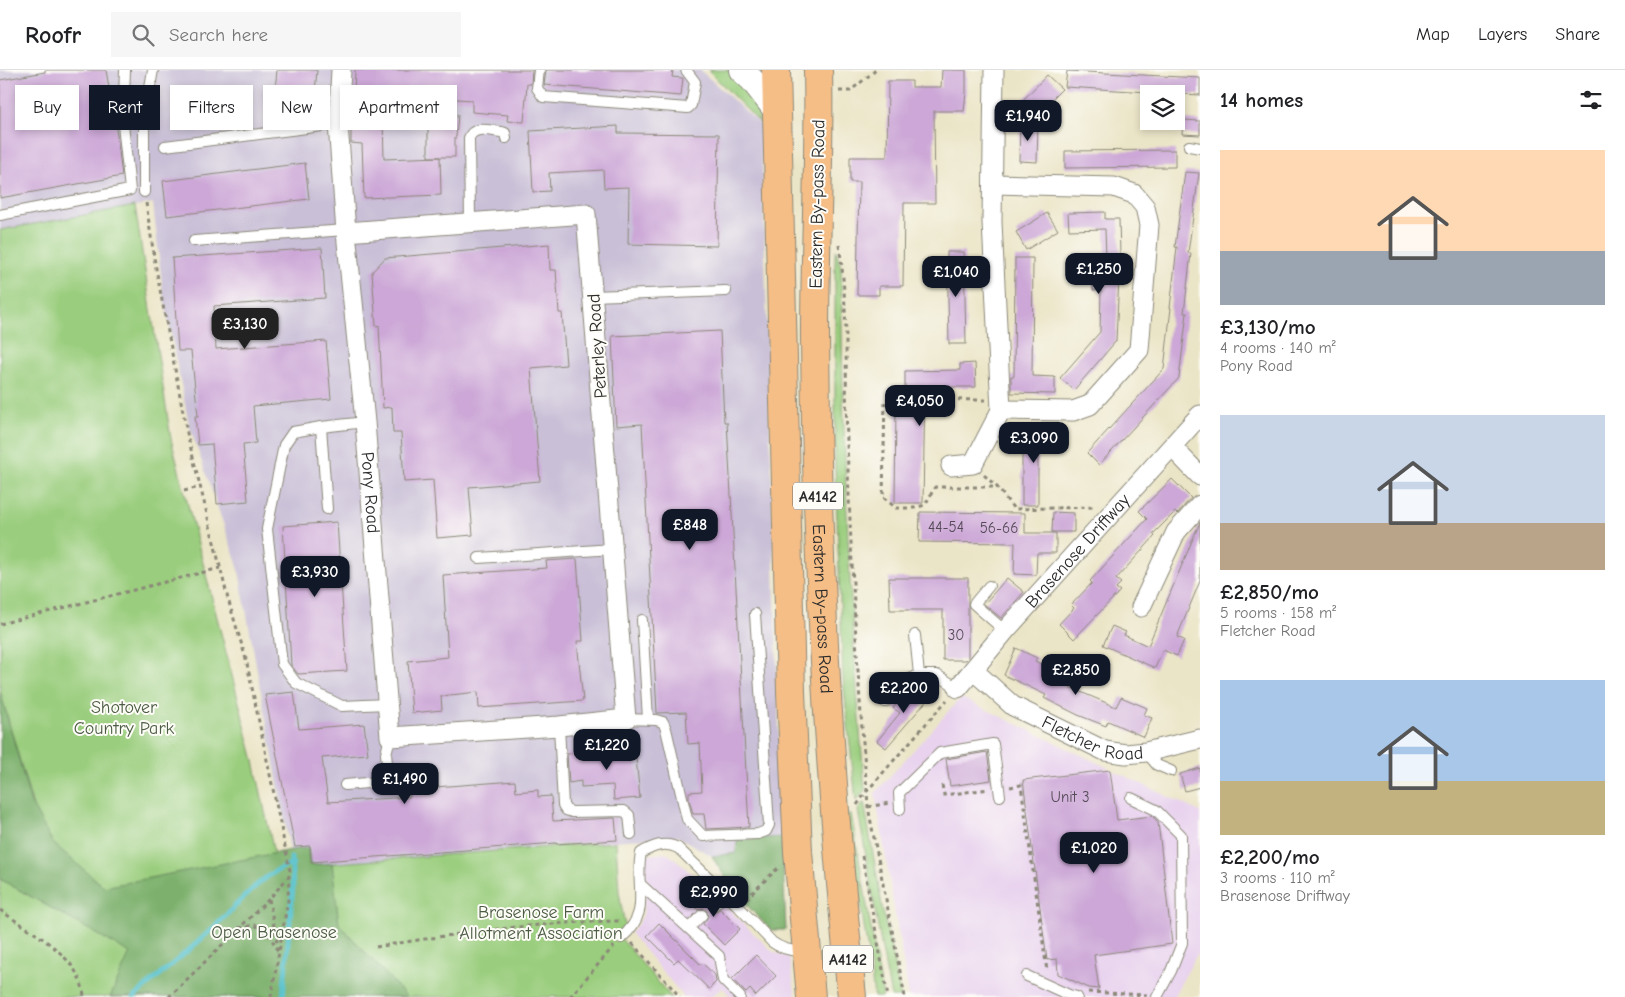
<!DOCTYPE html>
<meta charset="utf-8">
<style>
:root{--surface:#fff;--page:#f6f6f6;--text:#202124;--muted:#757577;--line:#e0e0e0;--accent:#111827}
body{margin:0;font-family:"Comic Neue",sans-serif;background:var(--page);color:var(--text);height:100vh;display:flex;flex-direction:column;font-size:19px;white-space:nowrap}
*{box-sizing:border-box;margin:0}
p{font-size:16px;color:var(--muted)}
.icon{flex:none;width:28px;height:28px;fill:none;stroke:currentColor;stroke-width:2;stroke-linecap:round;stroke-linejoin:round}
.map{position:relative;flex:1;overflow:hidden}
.panel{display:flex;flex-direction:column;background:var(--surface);width:425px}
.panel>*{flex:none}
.top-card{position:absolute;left:15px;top:15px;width:475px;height:45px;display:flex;gap:10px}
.buttons{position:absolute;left:1140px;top:15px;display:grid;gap:10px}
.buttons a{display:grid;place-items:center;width:45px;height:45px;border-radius:0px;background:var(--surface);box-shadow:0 2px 8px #0003;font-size:25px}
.price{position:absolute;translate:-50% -42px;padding:0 11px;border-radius:10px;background:var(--accent);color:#fff;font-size:16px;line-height:32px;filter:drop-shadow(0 1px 2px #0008)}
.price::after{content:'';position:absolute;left:50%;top:30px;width:15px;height:11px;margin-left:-8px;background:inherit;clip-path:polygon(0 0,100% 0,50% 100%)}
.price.current{background:#222;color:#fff}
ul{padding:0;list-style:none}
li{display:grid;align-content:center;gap:10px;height:265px;padding:0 20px}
li span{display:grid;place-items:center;height:155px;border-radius:0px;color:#555}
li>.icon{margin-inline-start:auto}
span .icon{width:90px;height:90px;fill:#fffc;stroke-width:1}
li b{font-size:21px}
h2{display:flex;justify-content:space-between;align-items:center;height:60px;padding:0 20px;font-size:21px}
.tag{padding:0 18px;border-radius:0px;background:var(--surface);box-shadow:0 2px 8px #0003;font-size:18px;line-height:45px}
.tag.current{background:var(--accent);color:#fff}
header{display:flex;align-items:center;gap:30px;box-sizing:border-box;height:70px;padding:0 25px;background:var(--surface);border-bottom:1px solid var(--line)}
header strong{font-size:24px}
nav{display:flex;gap:28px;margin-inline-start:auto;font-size:18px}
.search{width:350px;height:45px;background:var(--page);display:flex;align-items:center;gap:12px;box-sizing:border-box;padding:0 18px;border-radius:0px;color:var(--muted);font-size:19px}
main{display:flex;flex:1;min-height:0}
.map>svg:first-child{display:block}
.built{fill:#e8d2ee}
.industrial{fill:#c9bfd7}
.green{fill:#9acd7d;stroke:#627c54}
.forest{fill:#7bb06c;stroke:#536e4c}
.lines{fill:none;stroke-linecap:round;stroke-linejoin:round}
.stream{stroke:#51bfca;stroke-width:5}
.building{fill:#cca7d7}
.service-casing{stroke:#8b8879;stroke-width:12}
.minor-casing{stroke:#8b8879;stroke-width:21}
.tertiary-casing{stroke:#8b8879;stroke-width:26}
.trunk-casing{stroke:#8b8879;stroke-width:30}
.path{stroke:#8b8879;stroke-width:3;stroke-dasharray:4 4;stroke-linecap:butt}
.service{stroke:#fff;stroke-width:10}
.minor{stroke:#fff;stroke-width:19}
.tertiary{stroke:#fff;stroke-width:24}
.trunk{stroke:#f6be87;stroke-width:28}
.labels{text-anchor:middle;stroke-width:4;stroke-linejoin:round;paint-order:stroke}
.number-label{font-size:15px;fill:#534a56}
.shield{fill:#fdfcf7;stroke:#6a6a68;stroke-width:1}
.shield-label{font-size:16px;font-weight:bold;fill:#2b2b2b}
.street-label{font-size:18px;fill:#2b2b2b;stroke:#fdfcf7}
.park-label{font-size:18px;fill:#4c5c44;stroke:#fdfcf7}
</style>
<header>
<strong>Roofr</strong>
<div class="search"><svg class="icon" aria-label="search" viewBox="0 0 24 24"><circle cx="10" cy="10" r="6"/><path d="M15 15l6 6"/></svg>Search here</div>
<nav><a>Map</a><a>Layers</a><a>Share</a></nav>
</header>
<main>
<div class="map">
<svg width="1200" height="927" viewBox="0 0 1200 927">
<rect width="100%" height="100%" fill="#fdfcf7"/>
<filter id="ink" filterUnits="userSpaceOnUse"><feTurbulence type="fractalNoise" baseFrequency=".02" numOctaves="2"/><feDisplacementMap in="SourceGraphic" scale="10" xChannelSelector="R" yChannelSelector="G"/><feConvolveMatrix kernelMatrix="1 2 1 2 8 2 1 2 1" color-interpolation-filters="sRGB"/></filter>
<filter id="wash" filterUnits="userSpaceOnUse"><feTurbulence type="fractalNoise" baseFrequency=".0096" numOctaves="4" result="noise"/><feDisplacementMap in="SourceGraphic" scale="20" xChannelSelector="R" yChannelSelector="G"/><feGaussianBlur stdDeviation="1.12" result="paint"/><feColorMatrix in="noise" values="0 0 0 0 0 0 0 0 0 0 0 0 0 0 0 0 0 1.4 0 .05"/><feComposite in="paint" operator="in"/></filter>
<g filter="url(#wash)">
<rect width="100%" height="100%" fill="#ebe5c7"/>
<g class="built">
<path d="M962 628 1200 742V879L1173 927H909L875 723 955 634Z"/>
<path d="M666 783 678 791 772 881 789 888 796 927H731L723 918 710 927H684L630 863 639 853 643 845 647 811 644 796 648 785Z"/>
</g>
<path class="industrial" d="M0 0H700L761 55 782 767 737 770 736 783 712 786 677 766 309 795 308 778 290 780 238 496 189 355 163 223 153 133 0 160Z"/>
<g class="green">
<path d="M708 0H731C744 16 757 31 760 53Z"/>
<path d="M135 136 171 369 254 691 274 783 308 778 310 795 616 772 619 822 625 856 618 865 671 927H0V809L64 845 0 621V160Z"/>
<path d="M836 180 841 197C842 238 842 280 843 322 846 455 853 587 865 720L856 731 843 608 835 396V185Z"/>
<path d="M864 732 883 841 901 927H891L881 874 858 740Z"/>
<path d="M851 744 883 927H874L871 901 847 746Z"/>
</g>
<g class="forest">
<path d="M0 621 31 733 53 773 104 817 291 780 308 778 310 795 332 793 339 854 407 927H110L130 883 0 809Z"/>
<path d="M782 767 786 860H771C748 838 727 814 712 786L736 783 737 770Z"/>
</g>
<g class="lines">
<g class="stream">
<path d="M134 927C160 904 188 882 213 858 236 837 263 801 293 794"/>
<path d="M283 927 293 817 291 788"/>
</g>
</g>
<g id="blocks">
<g class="building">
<path d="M45 0H106L117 66 122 106 0 128V10L45 2Z"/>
<path d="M277 0H317L314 34 274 30Z"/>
<path d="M355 0H532L531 14H527L524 52 507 51 508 45 472 42V30L354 22Z"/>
<path d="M546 0H673L672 7 683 8 681 26 544 15Z"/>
<path d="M942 0H966V23L964 41H934L935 133H904L903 216H879V225H857L859 112H850V87H887L888 11H912V17H941Z"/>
<path d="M1067 1 1200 8V25L1065 17Z"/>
<path d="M1047 5 1062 19 1043 38 1042 50 1022 31Z"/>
<path d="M458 45 456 67H455V87H428V46Z"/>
<path d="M383 49 384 89 440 87 441 125 364 128 362 74 351 73V50Z"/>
<path d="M1183 50 1200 51V65L1182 64Z"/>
<path d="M1020 53 1038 54 1037 92 1019 91Z"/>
<path d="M618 56V63L719 64 717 176 628 174 629 117 604 118 603 100 549 103 550 121 533 122 530 61Z"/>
<path d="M1175 80V97L1065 98V81Z"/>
<path d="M305 93 309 129 167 146 163 111Z"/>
<path d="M1185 102 1199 103 1188 183H1191L1184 243H1187L1179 308 1099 395 1087 383 1164 299 1171 238H1170L1177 177H1175Z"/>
<path d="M1105 142V149H1119L1120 185 1116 271 1074 320 1060 308 1100 262 1101 220H1093V206H1104V188H1106L1105 159 1069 160 1068 143Z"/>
<path d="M1047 143 1058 160 1026 180 1016 162Z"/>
<path d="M549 174 550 200H556L559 243H562L566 295 531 298 540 411 469 417 473 465 437 468 433 410 404 412 401 363H393L392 337 383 338 379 255 376 256 372 202 385 188Z"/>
<path d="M322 178 325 228 214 236 216 279 326 271 331 329 253 336 256 373 243 374 248 431 217 434 212 374 198 375 195 346H198L191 281H178L172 188Z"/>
<path d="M947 182H964L966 274H949Z"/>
<path d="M1015 188H1033L1032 306 1055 307V324L1011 323V306H1014Z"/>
<path d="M720 261 724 352H727L749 757 706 759 704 744H693L689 729V722L702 721 700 673 688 674 686 642 657 643 642 354 616 356 612 266Z"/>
<path d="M975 293 976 317H925L923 433H895L896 335H905V301L960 300V294Z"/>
<path d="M1025 363 1059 364V378L1038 377V435H1022V379H1024Z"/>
<path d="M1172 409 1191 428 1177 444 1175 442 1153 464 1155 466 1116 509 1121 513 1116 518 1120 521 1074 569 1059 554 1074 538 1071 535 1092 513 1090 511 1147 449 1139 441Z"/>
<path d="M920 442 1025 443V463H1056V483H1037L1036 505 1014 504 1015 473 919 472Z"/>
<path d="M1053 442 1074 443V462H1052Z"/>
<path d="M337 452 347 601 298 604 291 595 283 456Z"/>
<path d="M1200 452V511L1177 567 1184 570 1177 586 1163 580 1155 598 1103 575 1112 556 1126 562 1124 565 1148 576Z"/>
<path d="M577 489 583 571H577L583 631 479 638 478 622 441 626 442 640 412 643 408 591 448 587 443 505 547 498 546 491Z"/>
<path d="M889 508H968V588L966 590H943V540H890Z"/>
<path d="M1007 508 1024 522 1001 548 984 534Z"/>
<path d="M1016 578 1037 588 1035 591 1052 599 1048 607 1076 620 1116 637 1121 627 1147 638 1144 645 1152 648 1144 667 1108 651 1106 656 1078 645 1044 628 1046 625 1004 605Z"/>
<path d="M915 614 930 627 886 678 877 671 900 643 893 638Z"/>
<path d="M294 622 299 659 364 654 368 684 322 688 328 732 410 727 409 719 515 711 516 722 538 720V727L551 726 553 751 615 748 617 770 556 774V773L311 792 310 776 295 777 265 625Z"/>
<path d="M635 678 640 728 614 730 613 715 581 717V711L569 713 567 684Z"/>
<path d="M987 682 991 710 950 716 946 689Z"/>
<path d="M1200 698V717L1185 721 1180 704Z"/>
<path d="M1110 700 1117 750 1152 746 1158 752 1172 874 1094 885 1099 919 1089 918 1058 904 1057 889 1047 890 1023 710Z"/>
<path d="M698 817 710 829 708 835 710 839 716 841 720 839 740 859 724 875 703 854 708 847 707 841 703 838 698 840 686 828Z"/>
<path d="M659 853 701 895 702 893 715 905 716 912 709 919 678 889 674 893 647 866Z"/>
<path d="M756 885 776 906 756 926 750 919 746 923 732 909Z"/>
</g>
</g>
</g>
<g filter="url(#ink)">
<use href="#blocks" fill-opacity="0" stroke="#8b8879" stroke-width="1"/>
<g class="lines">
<g class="service-casing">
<g id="service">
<path d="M539 0 537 18 543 27 688 38 691 35 695 12 686 0"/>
<path d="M165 76 338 54"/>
<path d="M1189 76 1200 78"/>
<path d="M144 122V51L153 0"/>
<path d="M0 145 130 120 123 54 125 0"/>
<path d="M470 152 469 68C474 55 490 61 502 62L505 63 506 68"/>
<path d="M194 171 346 160"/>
<path d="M593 226 726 221"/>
<path d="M365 352 321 357 293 362 284 375 267 459 282 594 296 613 342 636 387 634"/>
<path d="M321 357 327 439"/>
<path d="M479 488 613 479"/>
<path d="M989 516 974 534 1005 561"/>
<path d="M642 550 648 649"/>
<path d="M915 565 919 605H937L958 618"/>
<path d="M885 632 898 614 919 605"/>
<path d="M626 649 656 650 663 652 666 659 687 749 703 766 758 764 766 761 769 755 755 544"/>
<path d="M559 656 563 735 566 740 572 742 624 741 629 745 631 764"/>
<path d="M1146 682 1157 695 1171 701"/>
<path d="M345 715 389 711 386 684 390 667"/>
<path d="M1131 728 1156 740 1181 765 1182 873 1171 901 1157 927"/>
<path d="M900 739 899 723 940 683 993 674 1000 726"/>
<path d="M640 814 719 886 723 910 740 927"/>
<path d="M715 834 726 824"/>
<path d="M689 858 702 845"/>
<path d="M621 868C653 842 634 816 641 783 653 776 665 771 678 778L738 836 772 872C783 880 793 882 806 880"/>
<path d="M1027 906 1069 925 1077 927"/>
</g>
</g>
<g class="minor-casing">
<g id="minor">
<path id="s1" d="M341 0 338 54 346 162 365 352 390 667 559 656 626 649 586 144 346 162"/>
<path d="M993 114 1114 117 1134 124 1145 137 1149 155 1139 280 1090 335 1073 341 1001 340"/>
<path d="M1172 377 1200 406"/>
<path d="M951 396 973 394 1001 340 992 152 994 0"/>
<path d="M1141 537 1176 462 1200 435"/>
<path id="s2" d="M973 600 1013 636 1105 681 1126 684 1146 682 1200 669"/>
<path id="s3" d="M958 618 1005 561 1200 345"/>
</g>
</g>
<g class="tertiary-casing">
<path id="tertiary" d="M741 0 752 10 777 42"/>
</g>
<g class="trunk-casing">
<g id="trunk">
<path d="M776 0 791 622 798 782 811 927"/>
<path id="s4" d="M818 0C820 89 815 177 815 266 816 487 829 708 852 927"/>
</g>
</g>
<g class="path">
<path d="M839 21H850L876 0"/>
<path d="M146 133 155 193 187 363 228 529 246 589 290 801V805L269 829 169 927"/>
<path d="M839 175C849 239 845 307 847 372 851 488 857 605 867 721L868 737 905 927"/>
<path d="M986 330 885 329 883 427 896 438H914L925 435 935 417H997"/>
<path d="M984 405 997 417 1014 439 1095 437"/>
<path d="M184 421 200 417"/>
<path d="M0 554 220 498"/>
<path d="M942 715 944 725 989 719"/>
<path d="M1010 717 1021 715 1047 901"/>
<path d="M857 735 867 721 947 630"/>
<path d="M868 737 889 733"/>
<path d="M862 786 888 927"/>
<path d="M269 829 278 878"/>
<path d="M746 829 779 797"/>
<path d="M0 840C30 862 81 885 84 927"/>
<path d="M239 858 255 855 270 866 278 881"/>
<path d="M632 873 680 927"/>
<path d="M376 877C457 863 539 852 621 851"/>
<path d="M1088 922 1147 925"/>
<path d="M271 927 288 830 289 806"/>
<path d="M570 927 614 876"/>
</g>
<use href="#service" class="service"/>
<use href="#minor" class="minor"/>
<use href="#tertiary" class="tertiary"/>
<use href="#trunk" class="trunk"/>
</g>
</g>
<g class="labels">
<g class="number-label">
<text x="946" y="462">44-54</text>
<text x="999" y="463">56-66</text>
<text x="956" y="570">30</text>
<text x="1070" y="732">Unit 3</text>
</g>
<g class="shield">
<rect x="793" y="412.5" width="50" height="27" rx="4"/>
<rect x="823" y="875.5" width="50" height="27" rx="4"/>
</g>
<g class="shield-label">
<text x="818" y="432">A4142</text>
<text x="848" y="895">A4142</text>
</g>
<g class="street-label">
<text transform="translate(817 134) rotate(-89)" y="6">Eastern By-pass Road</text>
<text transform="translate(597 276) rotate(-94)" y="6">Peterley Road</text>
<text dy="6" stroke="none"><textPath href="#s1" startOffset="424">Pony Road</textPath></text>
<text dy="6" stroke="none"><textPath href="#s3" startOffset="182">Brasenose Driftway</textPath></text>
<text dy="6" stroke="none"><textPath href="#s4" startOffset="539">Eastern By-pass Road</textPath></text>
<text dy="6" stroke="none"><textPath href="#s2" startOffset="141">Fletcher Road</textPath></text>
</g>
<g class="park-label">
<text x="124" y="643">Shotover<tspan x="124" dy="21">Country Park</tspan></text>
<text x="541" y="848">Brasenose Farm<tspan x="541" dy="21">Allotment Association</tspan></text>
<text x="274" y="868">Open Brasenose</text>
</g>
</g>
</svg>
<div class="buttons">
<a><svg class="icon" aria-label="layers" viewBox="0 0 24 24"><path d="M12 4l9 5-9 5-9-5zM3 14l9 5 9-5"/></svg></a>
</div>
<b class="price" style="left:1028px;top:72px">£1,940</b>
<b class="price" style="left:1099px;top:225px">£1,250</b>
<b class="price" style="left:956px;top:228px">£1,040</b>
<b class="price current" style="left:245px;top:280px">£3,130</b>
<b class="price" style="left:920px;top:357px">£4,050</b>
<b class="price" style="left:1034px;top:394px">£3,090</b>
<b class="price" style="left:690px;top:481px">£848</b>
<b class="price" style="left:315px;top:528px">£3,930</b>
<b class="price" style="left:1076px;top:626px">£2,850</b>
<b class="price" style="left:904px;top:644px">£2,200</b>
<b class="price" style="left:607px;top:701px">£1,220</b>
<b class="price" style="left:405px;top:735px">£1,490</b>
<b class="price" style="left:1094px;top:804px">£1,020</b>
<b class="price" style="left:714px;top:848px">£2,990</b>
<div class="top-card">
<a class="tag">Buy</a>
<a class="tag current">Rent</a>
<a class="tag">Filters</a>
<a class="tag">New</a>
<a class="tag">Apartment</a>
</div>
</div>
<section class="panel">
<h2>14 homes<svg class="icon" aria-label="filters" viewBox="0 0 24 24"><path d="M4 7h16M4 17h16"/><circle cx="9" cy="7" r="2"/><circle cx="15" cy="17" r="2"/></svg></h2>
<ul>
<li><span style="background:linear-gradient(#ffd9b3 65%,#9aa5b1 0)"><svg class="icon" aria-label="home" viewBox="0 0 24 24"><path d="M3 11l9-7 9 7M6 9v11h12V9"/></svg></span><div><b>£3,130/mo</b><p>4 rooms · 140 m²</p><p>Pony Road</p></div></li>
<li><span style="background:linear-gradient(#c9d6e8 70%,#b9a48a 0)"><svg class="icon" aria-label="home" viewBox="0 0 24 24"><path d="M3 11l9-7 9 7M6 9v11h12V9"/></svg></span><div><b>£2,850/mo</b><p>5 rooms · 158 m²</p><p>Fletcher Road</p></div></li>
<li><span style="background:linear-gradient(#a9c7e8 65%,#c2b280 0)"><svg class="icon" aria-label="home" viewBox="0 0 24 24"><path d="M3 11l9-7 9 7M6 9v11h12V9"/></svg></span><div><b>£2,200/mo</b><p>3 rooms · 110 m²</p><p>Brasenose Driftway</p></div></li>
</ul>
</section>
</main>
